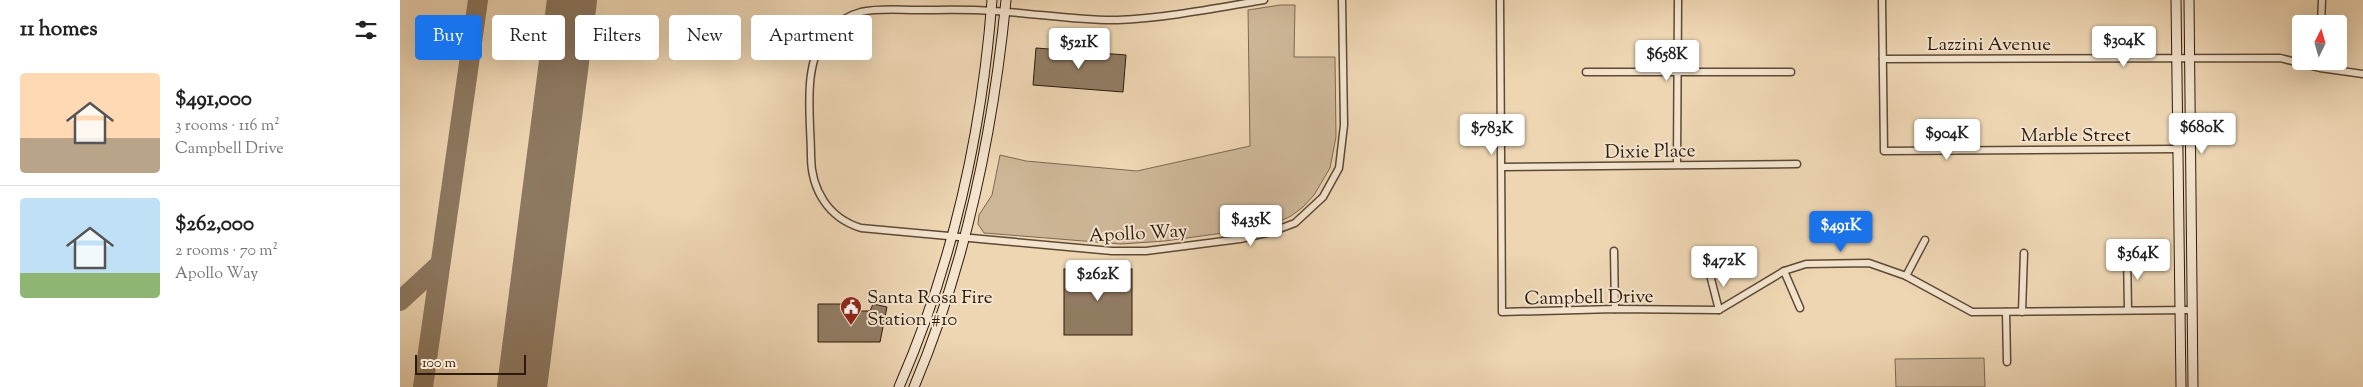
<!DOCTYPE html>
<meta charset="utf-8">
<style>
:root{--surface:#fff;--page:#f6f6f6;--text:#222;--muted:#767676;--line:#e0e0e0;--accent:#1a73e8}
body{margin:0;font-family:"Sorts Mill Goudy",serif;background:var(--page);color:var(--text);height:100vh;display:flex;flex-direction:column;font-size:19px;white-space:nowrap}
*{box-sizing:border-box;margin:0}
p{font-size:16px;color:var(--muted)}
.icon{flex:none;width:28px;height:28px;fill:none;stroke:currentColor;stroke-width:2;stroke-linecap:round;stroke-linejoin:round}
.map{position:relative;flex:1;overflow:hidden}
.side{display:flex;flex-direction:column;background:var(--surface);width:400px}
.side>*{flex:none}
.banner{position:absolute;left:15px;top:15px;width:475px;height:45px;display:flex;gap:10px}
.needle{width:32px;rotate:5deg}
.fabs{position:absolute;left:1892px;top:15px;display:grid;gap:10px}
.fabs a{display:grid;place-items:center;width:55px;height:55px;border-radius:5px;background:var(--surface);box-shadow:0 5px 20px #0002;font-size:25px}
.scale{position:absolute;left:15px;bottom:12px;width:111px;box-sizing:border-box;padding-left:5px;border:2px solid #2c1a0d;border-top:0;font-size:14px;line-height:18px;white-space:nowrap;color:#2c1a0d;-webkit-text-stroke:4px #f4e4ce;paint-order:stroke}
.price{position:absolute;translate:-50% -42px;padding:0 11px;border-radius:5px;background:#fff;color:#222;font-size:16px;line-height:32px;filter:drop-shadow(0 1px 2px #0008)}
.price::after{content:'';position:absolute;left:50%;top:30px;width:15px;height:11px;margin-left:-8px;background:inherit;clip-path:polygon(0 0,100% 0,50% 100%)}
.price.on{background:var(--accent);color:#fff}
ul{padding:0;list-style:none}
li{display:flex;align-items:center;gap:15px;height:125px;padding:0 20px}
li+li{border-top:1px solid var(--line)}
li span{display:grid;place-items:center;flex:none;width:140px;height:100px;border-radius:5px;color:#555}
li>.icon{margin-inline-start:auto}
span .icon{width:60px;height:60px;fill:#fffc;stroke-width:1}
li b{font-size:21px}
h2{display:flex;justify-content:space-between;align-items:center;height:60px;padding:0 20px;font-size:21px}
.pill{padding:0 18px;border-radius:5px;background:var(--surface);box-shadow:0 5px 20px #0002;font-size:18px;line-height:45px}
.pill.on{background:var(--accent);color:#fff}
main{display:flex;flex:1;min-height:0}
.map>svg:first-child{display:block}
.green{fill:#cdb697;stroke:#7c6852}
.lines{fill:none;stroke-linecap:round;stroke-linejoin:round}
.taxiway{stroke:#8d7860;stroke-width:20}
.runway{stroke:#8d7860;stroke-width:50}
.building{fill:#917c63;stroke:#2c1a0d}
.street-casing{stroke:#5c4936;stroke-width:9}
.secondary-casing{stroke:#2c1a0d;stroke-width:11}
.street{stroke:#f4e4ce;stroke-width:6}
.secondary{stroke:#f4e4ce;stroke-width:9}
.labels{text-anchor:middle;stroke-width:4;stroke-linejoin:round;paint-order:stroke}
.street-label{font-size:19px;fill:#2c1a0d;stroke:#f4e4ce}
.poi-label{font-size:19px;fill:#2c1a0d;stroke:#f4e4ce;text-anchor:start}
</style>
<main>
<section class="side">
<h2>11 homes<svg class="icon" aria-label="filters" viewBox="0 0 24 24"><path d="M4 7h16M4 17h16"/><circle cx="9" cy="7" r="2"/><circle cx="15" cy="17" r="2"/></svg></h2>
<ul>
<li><span style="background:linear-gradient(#ffd9b3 65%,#b9a48a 0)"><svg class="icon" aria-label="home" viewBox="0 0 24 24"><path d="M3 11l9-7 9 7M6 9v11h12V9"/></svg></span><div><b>$491,000</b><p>3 rooms · 116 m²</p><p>Campbell Drive</p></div></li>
<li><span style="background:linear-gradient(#bfe0f5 75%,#8fb573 0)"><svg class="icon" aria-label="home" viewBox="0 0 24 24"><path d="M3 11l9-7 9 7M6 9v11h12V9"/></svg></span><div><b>$262,000</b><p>2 rooms · 70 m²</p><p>Apollo Way</p></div></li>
</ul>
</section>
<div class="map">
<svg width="1963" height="387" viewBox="0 0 1963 387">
<rect width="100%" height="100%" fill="#eed6b3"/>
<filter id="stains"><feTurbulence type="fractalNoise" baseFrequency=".004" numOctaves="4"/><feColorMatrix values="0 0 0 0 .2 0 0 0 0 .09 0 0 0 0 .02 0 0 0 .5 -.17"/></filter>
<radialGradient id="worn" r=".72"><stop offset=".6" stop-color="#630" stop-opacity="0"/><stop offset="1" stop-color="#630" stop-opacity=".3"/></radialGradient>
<g class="green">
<path d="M880 5H895L894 57H935L936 137 930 168 914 195 903 207 891 216 874 224 852 229 765 241 721 244 584 233 578 224 579 215 592 195 600 155 626 161 737 171 850 146 848 10Z"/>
<path d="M1584 358 1585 387H1496L1495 359Z"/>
</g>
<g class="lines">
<g class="taxiway">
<path d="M0 301 40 264"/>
<path d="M23 387 78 0"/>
</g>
<path class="runway" d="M122 387 172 0"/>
</g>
<g class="building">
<path d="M636 48 726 55 723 92 633 85Z"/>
<rect x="664" y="269" width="68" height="66"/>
<path d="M418 304H444L445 311H470L473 304 487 307 480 342H418Z"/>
</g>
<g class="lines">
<g class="street-casing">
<g id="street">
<path d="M864 0C816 8 766 18 718 20 676 21 635 13 593 11 568 9 542 10 517 10 499 10 479 8 461 12 449 15 437 23 429 32 401 62 411 118 411 156 411 189 428 218 461 228L712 251H746L840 239 871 232 895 223 923 197 939 168 944 125 942 0"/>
<path d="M1100 0 1102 312 1215 309 1319 310 1384 271 1406 264 1469 263 1506 276 1572 312 1792 310"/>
<path d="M1482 0 1484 151 1778 149"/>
<path d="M1921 24 1922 0"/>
<path d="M1483 59 1880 58 1920 68 1963 74"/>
<path d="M1186 72H1391"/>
<path d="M1277 164 1278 0"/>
<path d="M1102 167 1397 164"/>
<path d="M1214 251 1215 309"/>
<path d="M1727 253 1728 310"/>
<path d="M1309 271 1319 310"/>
<path d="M1384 271 1400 308"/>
<path d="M1506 276 1525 240"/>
<path d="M1606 312 1607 362"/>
<path d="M1622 312 1624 253"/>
</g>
</g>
<g class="secondary-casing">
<g id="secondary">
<path d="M1776 0 1781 387"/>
<path d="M1789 0 1793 387"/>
<path d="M499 387C552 266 582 132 592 0"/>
<path d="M514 387C566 264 593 133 606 0"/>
</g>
</g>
<use href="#street" class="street"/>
<use href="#secondary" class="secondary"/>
</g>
<defs>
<g id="civic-pin" transform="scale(1.125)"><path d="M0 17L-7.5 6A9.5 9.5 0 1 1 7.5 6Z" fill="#8f2418" stroke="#f4e4ce"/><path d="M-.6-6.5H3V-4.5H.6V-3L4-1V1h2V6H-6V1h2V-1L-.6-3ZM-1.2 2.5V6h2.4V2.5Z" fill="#fff"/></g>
</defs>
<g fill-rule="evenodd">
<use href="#civic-pin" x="451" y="307"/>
</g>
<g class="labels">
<g class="street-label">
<text x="1589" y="50">Lazzini Avenue</text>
<text x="1676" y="141">Marble Street</text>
<text transform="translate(1250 150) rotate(-1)" y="7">Dixie Place</text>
<text transform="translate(738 232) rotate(-3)" y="7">Apollo Way</text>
<text transform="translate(1189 296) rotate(-1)" y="7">Campbell Drive</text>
</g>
<g class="poi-label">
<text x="467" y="303">Santa Rosa Fire<tspan x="467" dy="22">Station #10</tspan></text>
</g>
</g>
<rect width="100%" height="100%" filter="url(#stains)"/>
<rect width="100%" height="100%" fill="url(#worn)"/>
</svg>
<div class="fabs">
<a><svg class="needle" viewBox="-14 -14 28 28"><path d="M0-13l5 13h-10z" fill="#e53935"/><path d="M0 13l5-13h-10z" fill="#767676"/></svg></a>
</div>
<div class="scale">100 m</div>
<b class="price" style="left:1724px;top:68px">$304K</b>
<b class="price" style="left:679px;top:70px">$521K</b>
<b class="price" style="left:1267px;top:82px">$658K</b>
<b class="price" style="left:1802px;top:155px">$680K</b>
<b class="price" style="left:1092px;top:156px">$783K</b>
<b class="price" style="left:1547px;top:161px">$904K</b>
<b class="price" style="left:851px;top:247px">$435K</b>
<b class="price on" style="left:1441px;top:253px">$491K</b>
<b class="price" style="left:1738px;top:281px">$364K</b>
<b class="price" style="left:1324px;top:288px">$472K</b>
<b class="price" style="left:698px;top:302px">$262K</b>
<div class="banner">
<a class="pill on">Buy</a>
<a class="pill">Rent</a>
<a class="pill">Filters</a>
<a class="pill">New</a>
<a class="pill">Apartment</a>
</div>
</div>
</main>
